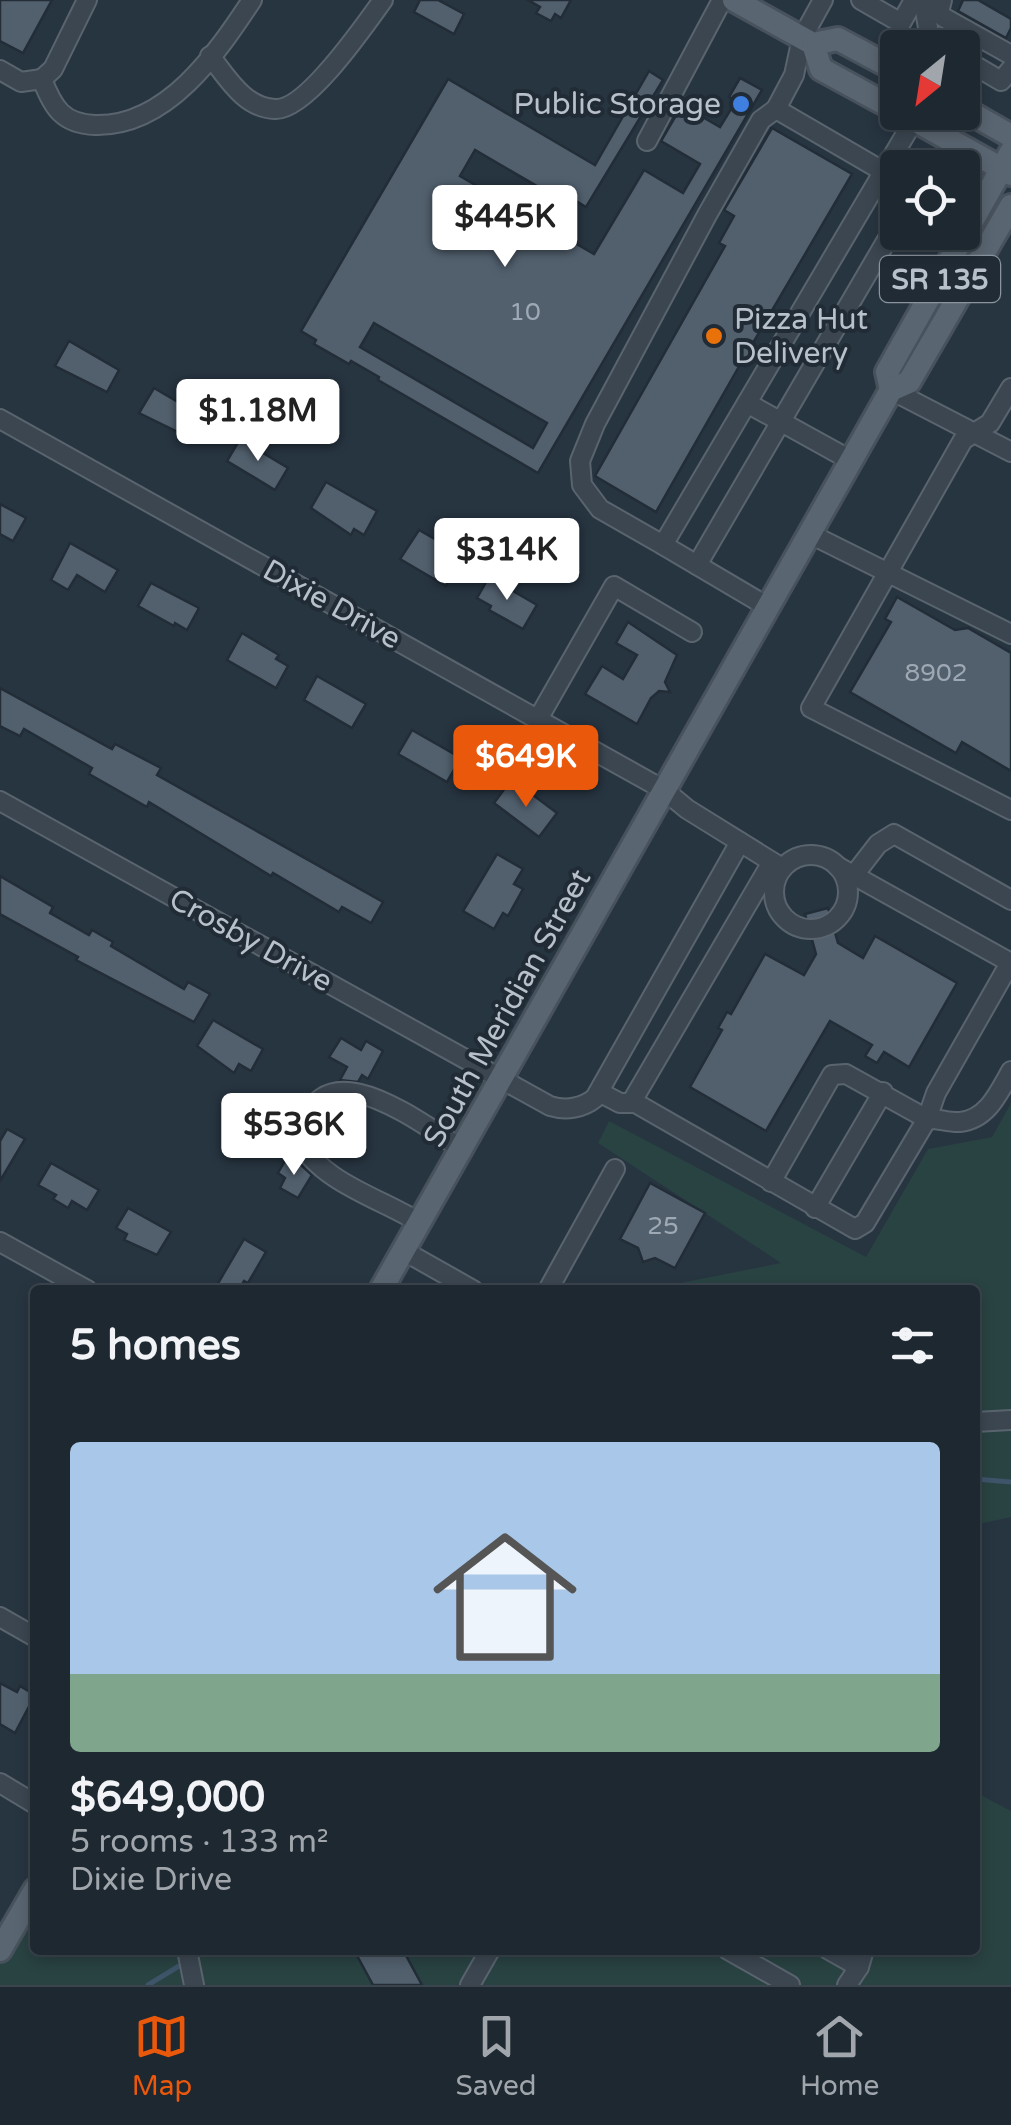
<!DOCTYPE html>
<meta charset="utf-8">
<style>
:root{--surface:#1d2831;--page:#2a343d;--text:#f1f3f6;--muted:#a0a6ab;--line:#3b444d;--accent:#ea580c}
body{margin:0;font-family:"Varela Round",sans-serif;background:var(--page);color:var(--text);height:100vh;display:flex;flex-direction:column;font-size:38px;white-space:nowrap}
*{box-sizing:border-box;margin:0}
p{font-size:32px;color:var(--muted)}
.icon{flex:none;width:55px;height:55px;fill:none;stroke:currentColor;stroke-width:2;stroke-linecap:round;stroke-linejoin:round}
.map{position:relative;flex:1;overflow:hidden}
.panel{position:absolute;left:30px;top:1285px;width:950px;height:670px;display:flex;flex-direction:column;background:var(--surface);border-radius:10px;box-shadow:0 5px 15px #0003,0 0 0 2px var(--line)}
.panel>*{flex:none}
.needle{width:65px;rotate:210deg}
.controls{position:absolute;left:880px;top:30px;display:grid;gap:20px}
.controls a{display:grid;place-items:center;width:100px;height:100px;border-radius:10px;background:var(--surface);box-shadow:0 5px 15px #0003,0 0 0 2px var(--line);font-size:50px}
.price{position:absolute;translate:-50% -85px;padding:0 22px;border-radius:10px;background:#fff;color:#222;font-size:32px;line-height:65px;filter:drop-shadow(0 2px 5px #0008)}
.price::after{content:'';position:absolute;left:50%;top:60px;width:30px;height:22px;margin-left:-15px;background:inherit;clip-path:polygon(0 0,100% 0,50% 100%)}
.price.on{background:var(--accent);color:#fff}
ul{padding:0;list-style:none}
li{display:grid;align-content:center;gap:20px;height:530px;padding:0 40px}
li span{display:grid;place-items:center;height:310px;border-radius:10px;color:#555}
li>.icon{margin-inline-start:auto}
span .icon{width:180px;height:180px;fill:#fffc;stroke-width:1}
li b{font-size:42px}
h2{display:flex;justify-content:space-between;align-items:center;height:120px;padding:0 40px;font-size:42px}
.tab-bar{display:flex;justify-content:space-around;align-items:center;height:140px;border-top:2px solid var(--line);background:var(--surface);font-size:28px;color:var(--muted)}
.tab-bar a{display:grid;justify-items:center;gap:5px}
.tab-bar .on{color:var(--accent)}
.map>svg:first-child{display:block}
.green{fill:#294242}
.lines{fill:none;stroke-linecap:round;stroke-linejoin:round}
.stream{stroke:#3d5469;stroke-width:5}
.building{fill:#52606e;stroke:#222d38;stroke-width:2.5;fill-rule:evenodd}
.minor-casing{stroke:#59646e;stroke-width:22}
.major-casing{stroke:#48525d;stroke-width:28}
.minor{stroke:#3b4651;stroke-width:18}
.major{stroke:#596571;stroke-width:22}
.shop-dot{fill:#3f7fe0;stroke:#202b36;stroke-width:4}
.food-dot{fill:#e8710a;stroke:#202b36;stroke-width:4}
.labels{text-anchor:middle;stroke-width:8;stroke-linejoin:round;paint-order:stroke}
.number-label{font-size:25px;fill:#9ea9b4}
.shield{fill:#202b36;stroke:#8a949e;stroke-width:2.5}
.shield-label{font-size:28px;font-weight:bold;fill:#b8c1cb}
.poi-label{font-size:30px;fill:#b8c1cb;stroke:#202b36;text-anchor:end}
.street-label{font-size:30px;fill:#b8c1cb;stroke:#202b36}
</style>
<div class="map">
<svg width="1011" height="1985" viewBox="0 0 1011 1985">
<rect width="100%" height="100%" fill="#273541"/>
<g class="green">
<path d="M1011 1103V1517L975 1525V1290H645L781 1263 598 1143 609 1121 866 1257 928 1149 992 1137Z"/>
<path d="M975 1792 1011 1811V1985H0V1950L35 1889V1950H975Z"/>
</g>
<g class="lines">
<g class="stream">
<path d="M975 1479 1011 1482"/>
<path d="M194 1957 206 1950"/>
<path d="M148 1985 184 1963"/>
</g>
</g>
<g class="building">
<path d="M0 0H52L23 53 0 41Z"/>
<path d="M420 0H438L464 14 454 34 414 12Z"/>
<path d="M528 0H571L561 18 555 14 551 21 536 13 540 7Z"/>
<path d="M963 0H978L1011 19V28L1006 38 958 11Z"/>
<path d="M649 71 663 80 586 207 576 201 573 207 475 150 460 176 594 254 644 170 683 193 700 164 661 141 682 105 720 127 736 101 729 97 740 78 762 90 538 473 378 380 379 377 351 361 349 364 314 344 316 340 301 331 448 79 595 165ZM374 323 547 423 533 448 360 347Z"/>
<path d="M772 128 852 174 750 348 754 350 745 366 741 363 656 512 595 476 725 246 719 243 734 216 724 210Z"/>
<path d="M69 341 119 370 107 392 55 366Z"/>
<path d="M154 388 195 412 182 434 139 413Z"/>
<path d="M240 439 288 468 275 490 227 461Z"/>
<path d="M326 482 377 511 364 535 354 529 351 535 311 508Z"/>
<path d="M0 504 26 518 13 541 0 534Z"/>
<path d="M419 530 461 554 446 586 400 559Z"/>
<path d="M70 543 118 570 105 592 77 575 68 590 51 580Z"/>
<path d="M489 577 537 605 523 629 489 610 491 606 477 598Z"/>
<path d="M151 583 199 608 187 630 175 623 174 626 138 606Z"/>
<path d="M897 597 955 630 968 628 1011 653V771L962 742 956 753 850 692 891 622 885 619Z"/>
<path d="M628 622 677 655 665 682 670 692 659 691 651 698 637 724 585 694 602 666 623 679 637 655 616 643Z"/>
<path d="M242 633 279 655 276 659 288 666 276 688 227 660Z"/>
<path d="M317 676 366 704 352 728 304 700Z"/>
<path d="M0 688 112 749 115 744 161 768 157 775 383 902 371 923 342 907 339 912 273 873 271 876 149 802 147 807 89 774 92 768 24 729 20 736 0 726Z"/>
<path d="M412 730 461 758 447 782 398 754Z"/>
<path d="M508 784 525 797 529 792 557 813 539 837 494 803Z"/>
<path d="M497 854 523 869 514 884 523 889 508 916 503 913 494 929 463 911Z"/>
<path d="M0 876 53 907 50 913 89 935 92 930 113 942 111 946 184 989 188 982 210 994 194 1022 76 960 78 957 0 914Z"/>
<path d="M828 908 838 943 863 958 875 936 957 983 909 1067 884 1052 877 1063 865 1056 872 1045 830 1021 766 1131 690 1087 722 1030 718 1028 727 1012 731 1014 765 954 804 975 816 954 805 914Z"/>
<path d="M213 1020 263 1049 251 1071 239 1064 234 1073 197 1046Z"/>
<path d="M341 1038 361 1050 366 1041 383 1051 368 1079 362 1075 358 1082 340 1080 347 1067 329 1057Z"/>
<path d="M7 1129 25 1139 0 1181V1141Z"/>
<path d="M286 1159 300 1164 312 1175 298 1198 280 1188 285 1178 278 1173Z"/>
<path d="M51 1163 99 1190 87 1210 72 1201 68 1208 53 1199 56 1195 38 1185Z"/>
<path d="M650 1183 705 1213 675 1268 655 1258 643 1262 638 1248 620 1239Z"/>
<path d="M128 1208 171 1232 157 1255 124 1240 127 1234 116 1228Z"/>
<path d="M244 1239 266 1252 248 1283 244 1281 239 1290H225L217 1285Z"/>
<path d="M0 1683 17 1692 20 1686 35 1695 15 1733 0 1724Z"/>
<path d="M354 1950H403L422 1985H373Z"/>
</g>
<g class="lines">
<g class="minor-casing">
<g id="minor">
<path d="M823 0 802 38 794 75 776 109 898 180"/>
<path d="M861 0 901 23 914 0"/>
<path d="M927 0 924 5 930 39 945 48"/>
<path d="M942 0 939 12 943 17 1011 55"/>
<path d="M210 56C227 77 244 108 275 109 306 111 365 25 383 0"/>
<path d="M962 58 1001 81 1011 69"/>
<path d="M0 70 21 82 42 79"/>
<path d="M42 79C53 108 63 124 95 125 167 127 217 53 252 0"/>
<path d="M42 79 53 69 87 0"/>
<path d="M647 141 722 0"/>
<path d="M1011 388 990 423 963 440 811 708 1011 810"/>
<path d="M891 390 1011 452"/>
<path d="M747 403 852 461"/>
<path d="M0 419 664 790 687 809 782 868"/>
<path d="M810 534 1011 634"/>
<path d="M663 545 600 509 582 485 580 461 595 424 707 215 761 120 776 109"/>
<path d="M697 565 898 221"/>
<path d="M768 607 663 545 914 120"/>
<path d="M538 719 614 586 692 632"/>
<path d="M0 801 550 1106C566 1111 583 1108 595 1098L740 842"/>
<circle cx="811" cy="892" r="37"/>
<path d="M837 866 1011 963"/>
<path d="M854 875 878 844 894 834 1011 900"/>
<path d="M599 1092 620 1103H631L772 862"/>
<path d="M632 1101 855 1229 865 1223 927 1119C938 1118 949 1123 960 1122 988 1119 999 1092 1011 1071"/>
<path d="M771 1182 832 1075 846 1074 927 1119 936 1093 1010 963"/>
<path d="M815 1208 883 1092"/>
<path d="M420 1223C382 1199 323 1183 300 1142 315 1039 418 1122 462 1149"/>
<path d="M0 1242 87 1290"/>
<path d="M404 1251 473 1290"/>
<path d="M548 1290 615 1169"/>
<path d="M975 1422 1011 1420"/>
<path d="M0 1617 35 1637"/>
<path d="M0 1783 35 1804"/>
<path d="M187 1950 194 1985"/>
<path d="M728 1950 790 1985"/>
<path d="M829 1950 859 1967"/>
<path d="M470 1985 490 1950"/>
<path d="M847 1985 859 1967 864 1950"/>
</g>
</g>
<g class="major-casing">
<g id="major">
<path d="M734 0 813 44 838 39 898 71"/>
<path d="M813 44 821 69 898 111"/>
<path d="M962 108 1011 136"/>
<path d="M900 112 1011 174"/>
<path d="M891 390 887 372 1011 152"/>
<path d="M381 1290 891 390 909 382 1011 206"/>
<path d="M0 1950 35 1890"/>
</g>
</g>
<use href="#minor" class="minor"/>
<use href="#major" class="major"/>
</g>
<circle class="shop-dot" cx="741" cy="104" r="10"/>
<circle class="food-dot" cx="714" cy="336" r="10"/>
<g class="labels">
<g class="number-label">
<text x="525" y="320">10</text>
<text x="936" y="681">8902</text>
<text x="663" y="1234">25</text>
</g>
<rect class="shield" x="880" y="256" width="120" height="46" rx="8"/>
<g class="shield-label">
<text x="940" y="289">SR 135</text>
</g>
<g class="poi-label">
<text x="721" y="114">Public Storage</text>
<text x="734" y="329" text-anchor="start">Pizza Hut<tspan x="734" dy="34">Delivery</tspan></text>
</g>
<g class="street-label">
<text transform="translate(332 604) rotate(29)" y="10">Dixie Drive</text>
<text transform="translate(251 940) rotate(29)" y="10">Crosby Drive</text>
<text transform="translate(507 1008) rotate(-61)" y="10">South Meridian Street</text>
</g>
</g>
</svg>
<div class="controls">
<a><svg class="needle" viewBox="-14 -14 28 28"><path d="M0-13l5 13h-10z" fill="#e53935"/><path d="M0 13l5-13h-10z" fill="#a0a6ab"/></svg></a>
<a><svg class="icon" aria-label="locate" viewBox="0 0 24 24"><circle cx="12" cy="12" r="6"/><path d="M12 2v4M12 18v4M2 12h4M18 12h4"/></svg></a>
</div>
<b class="price" style="left:505px;top:270px">$445K</b>
<b class="price" style="left:258px;top:464px">$1.18M</b>
<b class="price" style="left:507px;top:603px">$314K</b>
<b class="price on" style="left:526px;top:810px">$649K</b>
<b class="price" style="left:294px;top:1178px">$536K</b>
<section class="panel">
<h2>5 homes<svg class="icon" aria-label="filters" viewBox="0 0 24 24"><path d="M4 7h16M4 17h16"/><circle cx="9" cy="7" r="2"/><circle cx="15" cy="17" r="2"/></svg></h2>
<ul>
<li><span style="background:linear-gradient(#a9c7e8 75%,#7fa58c 0)"><svg class="icon" aria-label="home" viewBox="0 0 24 24"><path d="M3 11l9-7 9 7M6 9v11h12V9"/></svg></span><div><b>$649,000</b><p>5 rooms · 133 m²</p><p>Dixie Drive</p></div></li>
</ul>
</section>
</div>
<nav class="tab-bar">
<a class="on"><svg class="icon" aria-label="map" viewBox="0 0 24 24"><path d="M3 6l6-2 6 2 6-2v14l-6 2-6-2-6 2zM9 4v14M15 6v14"/></svg>Map</a>
<a><svg class="icon" aria-label="saved" viewBox="0 0 24 24"><path d="M7 4h10v16l-5-4-5 4z"/></svg>Saved</a>
<a><svg class="icon" aria-label="home" viewBox="0 0 24 24"><path d="M3 11l9-7 9 7M6 9v11h12V9"/></svg>Home</a>
</nav>
